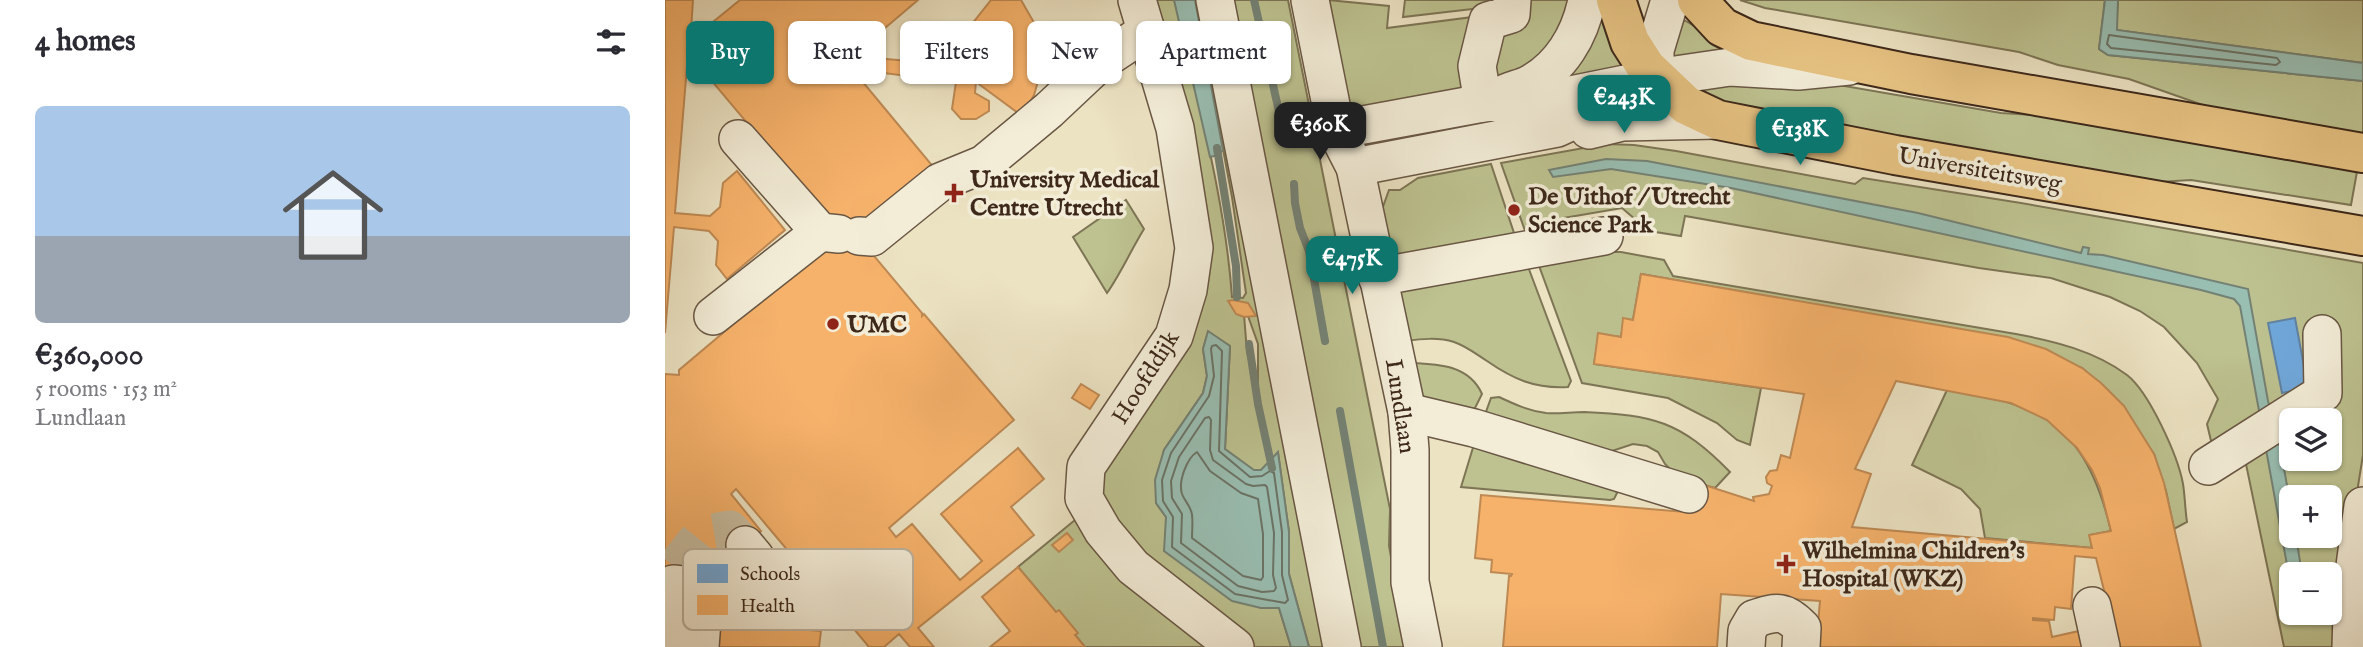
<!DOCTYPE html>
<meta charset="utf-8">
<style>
:root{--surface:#fff;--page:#f7f7f7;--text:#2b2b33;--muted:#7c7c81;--line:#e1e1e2;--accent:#0f766e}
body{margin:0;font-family:"IM FELL English",serif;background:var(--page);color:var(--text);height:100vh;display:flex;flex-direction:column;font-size:26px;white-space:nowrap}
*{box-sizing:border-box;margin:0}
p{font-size:23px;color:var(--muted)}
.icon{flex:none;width:38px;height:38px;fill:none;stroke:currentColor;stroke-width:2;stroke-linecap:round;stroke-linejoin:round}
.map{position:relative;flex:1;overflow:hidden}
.drawer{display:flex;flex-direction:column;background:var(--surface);width:665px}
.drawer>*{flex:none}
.guide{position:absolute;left:21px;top:21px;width:665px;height:63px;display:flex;gap:14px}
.controls{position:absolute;left:1614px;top:408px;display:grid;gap:14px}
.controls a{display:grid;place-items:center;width:63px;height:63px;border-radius:10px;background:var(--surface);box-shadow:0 2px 5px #0004;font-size:35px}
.price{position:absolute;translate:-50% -60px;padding:0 16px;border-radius:14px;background:var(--accent);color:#fff;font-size:23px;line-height:46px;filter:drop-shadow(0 2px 4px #0008)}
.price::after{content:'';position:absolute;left:50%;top:42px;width:21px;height:16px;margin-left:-10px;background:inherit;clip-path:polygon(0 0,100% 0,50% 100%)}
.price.active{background:#222;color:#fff}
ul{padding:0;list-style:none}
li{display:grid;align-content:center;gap:14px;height:371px;padding:0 35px}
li+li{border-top:2px solid var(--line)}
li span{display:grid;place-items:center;height:217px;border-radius:10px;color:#555}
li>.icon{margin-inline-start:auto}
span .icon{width:126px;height:126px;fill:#fffc;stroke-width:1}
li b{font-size:30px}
h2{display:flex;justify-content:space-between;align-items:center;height:84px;padding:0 35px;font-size:30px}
.chip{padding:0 24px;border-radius:10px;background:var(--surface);box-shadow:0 2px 5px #0004;font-size:24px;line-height:63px}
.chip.active{background:var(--accent);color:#fff}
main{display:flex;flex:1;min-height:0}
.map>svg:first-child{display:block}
.green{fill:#bdc290;stroke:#7d7555;stroke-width:2;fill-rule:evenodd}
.water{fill:#99beb2;stroke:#748275;stroke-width:2}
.schools{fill:#6fa8dc;stroke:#6082a2;stroke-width:2}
.health{fill:#f6b26b;stroke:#be8953;stroke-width:2;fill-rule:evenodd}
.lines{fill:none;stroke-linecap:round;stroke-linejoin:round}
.shore{stroke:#6b7366;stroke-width:2}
.stream{stroke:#748275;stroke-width:8}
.minor-tunnel{stroke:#c9bea1;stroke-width:37;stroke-dasharray:37 18;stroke-linecap:butt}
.minor-casing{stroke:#695744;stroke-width:40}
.major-casing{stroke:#3d281a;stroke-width:42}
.minor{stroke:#f3edd8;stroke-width:37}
.major{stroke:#e6c282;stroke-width:38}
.poi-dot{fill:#8f2418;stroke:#f3edd8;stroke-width:2.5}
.labels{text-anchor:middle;stroke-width:7;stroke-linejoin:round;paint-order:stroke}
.street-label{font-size:24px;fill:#3d281a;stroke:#f3edd8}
.poi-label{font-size:24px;font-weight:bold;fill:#3d281a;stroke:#f3edd8;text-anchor:start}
.key{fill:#f3edd8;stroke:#bcb29f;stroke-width:2}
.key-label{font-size:19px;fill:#3d281a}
</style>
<main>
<section class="drawer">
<h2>4 homes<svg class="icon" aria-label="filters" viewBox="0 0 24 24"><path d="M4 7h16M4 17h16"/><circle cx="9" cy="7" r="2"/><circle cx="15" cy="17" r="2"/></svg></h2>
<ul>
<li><span style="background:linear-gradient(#a9c7e8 60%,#9aa5b1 0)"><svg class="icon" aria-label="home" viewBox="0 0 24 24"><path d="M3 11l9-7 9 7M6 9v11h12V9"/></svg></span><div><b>€360,000</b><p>5 rooms · 153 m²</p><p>Lundlaan</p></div></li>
</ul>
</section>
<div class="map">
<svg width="1698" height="647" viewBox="0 0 1698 647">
<rect width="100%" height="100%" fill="#ece3c3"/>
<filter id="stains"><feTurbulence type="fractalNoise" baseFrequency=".00286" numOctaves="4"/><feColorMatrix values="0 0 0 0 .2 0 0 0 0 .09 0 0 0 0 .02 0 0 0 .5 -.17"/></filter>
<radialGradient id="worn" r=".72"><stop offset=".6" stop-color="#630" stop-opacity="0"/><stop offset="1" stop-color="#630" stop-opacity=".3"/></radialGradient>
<g class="green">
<path d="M481 0H509L511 3C532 100 560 198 567 297L578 298 581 293 567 197 530 0H542L665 647H644L624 574V532L613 453 596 470H588L560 449 565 346 543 332 538 349 542 376 538 393 499 450 491 503 501 517V533L596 608H614L626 647H584L440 519 432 471 529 298ZM578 302 593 344V399L582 352Z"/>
<path d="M560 0H623L725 509 724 546 742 647H686Z"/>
<path d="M663 0 724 6 722 28 808 17 806 92 687 109 682 104Z"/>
<path d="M740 0H833L834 6 738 17Z"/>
<path d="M861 0H916L892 48 825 87 827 33Z"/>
<path d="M1075 0H1440L1434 49 1443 55 1698 81V136L1552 110 1464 79 1393 65 1354 52 1100 8Z"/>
<path d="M1453 0H1698V63L1451 30Z"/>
<path d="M938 16 962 70 890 89 926 29Z"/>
<path d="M1019 20 1070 50 1003 60Z"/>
<path d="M1045 79H1139L1336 113 1421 118 1693 166 1686 205 1526 180 1477 183 1163 126 1043 98 1039 88Z"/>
<path d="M941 144 969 145 1011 151 1190 184 1198 178 1356 203 1698 263V455L1689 511 1676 647H1619L1576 440 1549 453 1542 424 1553 399 1532 363 1499 327 1475 311 1445 297 1386 278 1314 268 1020 216 1016 236 984 231 957 208 887 220 864 242 836 163ZM1626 420H1664V458H1626ZM1626 497H1664V536H1626ZM1626 574H1664V612H1626Z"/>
<path d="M826 164 850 236 731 255 724 252 715 215 724 190H735L753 178Z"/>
<path d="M461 200 479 229C466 250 456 273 442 293L408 237Z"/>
<path d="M941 252H956L999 260 1008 276 1351 334C1389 341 1430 351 1462 375 1484 392 1513 456 1518 484 1520 496 1520 509 1522 522L1509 529 1501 491 1489 454 1444 392 1417 368 1310 333 976 274 968 320 959 319 956 337 934 334 929 364 1096 388 1085 445 1072 440 1052 423 1003 398 917 383 873 263Z"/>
<path d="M862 264 906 381 903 387C870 389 848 379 822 361 811 354 801 346 789 342 773 337 756 339 740 341L730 292Z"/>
<path d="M746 363C773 364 804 365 817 394L806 416 756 399Z"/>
<path d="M1282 390C1303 394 1325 397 1345 403 1409 421 1432 472 1446 531L1425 535 1427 548 1320 538 1315 509 1296 489 1247 465Z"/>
<path d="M834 397C849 404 864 411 881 413 893 414 906 412 919 412 989 415 1015 421 1065 472L1050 488 1014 478 1000 464 993 452 982 446 968 444 944 452 818 420 826 398Z"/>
<path d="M810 441 940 477 952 493 949 499 945 500 796 487Z"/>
<path d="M416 515 555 647H420L353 567Z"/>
</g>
<g class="water">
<path d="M509 0H530L558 150 553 155 545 157Z"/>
<path d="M1440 0H1453L1452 30 1698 63V81L1443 55 1434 49Z"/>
<path d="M941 159 982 161 1253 213 1416 253 1418 247 1424 248 1423 254 1438 255 1583 289 1603 401 1615 446 1626 508V536H1631L1637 574H1626V587L1575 306 1569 299 1536 290 1066 188 946 169 888 177 884 170Z"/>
<path d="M543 331 565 346 560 449 589 470H596L613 452 624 532V574L644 647H626L614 608H596L567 601 499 551 501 517 491 503 490 480 499 450 538 393 542 376 538 349Z"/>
</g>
<path class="schools" d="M1630 318 1643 388 1617 393 1603 323Z"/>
<g class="health">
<path d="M0 0H28L26 30 43 31V26L75 0H253L187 56 289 65 280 58 326 0H356L371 26 376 48V71L369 95 357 116 311 82 310 93 324 101V111L311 119H296L287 109 291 82 187 69 270 169 199 244 257 313V316L259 314 349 420 224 528 231 537 247 524 295 580 317 561 276 514 353 448 379 479 346 507 369 535 253 628 269 647H245L234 634 219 647H204L71 489 66 494 96 531 57 564 58 571 0 567V374L14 375V370L167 241 169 226 40 73V68L22 66 10 213 45 216 55 207 58 183 72 171 120 230 62 279 51 265 53 241 44 231 9 227 0 333Z"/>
<path d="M976 274 1343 337 1381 349 1417 368 1436 383 1459 406 1489 454 1499 483 1536 647H1453L1431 558 1410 556 1406 609 1390 607 1389 620 1368 618V620L1384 621 1387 637 1445 624 1450 647H1151L1155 601 1056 594 1052 647H838L844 576H846L847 574 826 572 827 560 810 558 816 495 1020 512 1024 480 1089 501 1088 497 1104 494 1107 486 1102 483 1101 477 1105 471 1112 470 1116 455 1125 458 1139 394 929 364 933 333 956 337 958 318 968 320ZM1231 381 1346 403 1382 420 1412 448 1427 470 1435 488 1446 531 1424 535 1427 548 1187 527 1206 474 1190 469Z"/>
<path d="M568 300 583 303 591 316 579 317 571 314 563 301Z"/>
<path d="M416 384 434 395 425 409 407 398Z"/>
<path d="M402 533 408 540 394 552 387 545Z"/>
<path d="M353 567 391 612 394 610 413 633 410 635 420 647H325L345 631 317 597Z"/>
<path d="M46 622 156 631 154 647H44Z"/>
</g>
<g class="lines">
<g class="shore">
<path d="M1444 35 1612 58 1615 62 1611 65 1446 48 1442 44Z"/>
<path d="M551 345 557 351 554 451 585 477 597 476 605 471 609 473 617 532V575L623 600 620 603 570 594 507 547 508 517 498 501 497 480 506 453 544 396 549 376 546 349 547 346Z"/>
<path d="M544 417 546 420 545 450 548 460 581 484 588 486 600 485 602 487 609 533 608 575 611 588 609 591 597 592 573 586 516 543 517 514 507 498 506 481 514 457 540 418Z"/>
<path d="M532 452 545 471 576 493 593 499 598 534V577L596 580 578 576 527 538C527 531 528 522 527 515 526 506 520 502 517 494 513 481 522 458 532 452Z"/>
</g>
<g class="stream">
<path d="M589 0 619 134"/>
<path d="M552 148 571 266 572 297"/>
<path d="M629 184 630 203 635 228 644 251 660 341"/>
<path d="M584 344 593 404 607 468"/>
<path d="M675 411 718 647"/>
</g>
<path class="minor-tunnel" d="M10 567 36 534 65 529 80 545"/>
<g class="minor-casing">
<g id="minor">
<path d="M472 0 510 128 529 248 523 290 509 336 421 467 419 498 438 531 468 567 570 647"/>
<path d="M550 0 677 647"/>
<path d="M645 0 671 130 690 167 742 412 745 450V582L758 647"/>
<path d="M990 78V50L1005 0"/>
<path d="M837 95C845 90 854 89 863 85 896 68 915 35 922 0"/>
<path d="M818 103 812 66 823 21 846 14 847 0"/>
<path d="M671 130 818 103 828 102 846 107 990 78 1065 67 1133 71 1184 66"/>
<path d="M924 130 957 122 1053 120"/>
<path d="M73 139 155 232 174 234"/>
<path d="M690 167 892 128 918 116 950 108 954 105"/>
<path d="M194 236 207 237 275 182 319 164 384 110 435 62 482 31"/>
<path d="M712 277 939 236"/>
<path d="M48 316 155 232"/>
<path d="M742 412 809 428 1024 494"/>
<path d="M1543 466 1658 393 1657 334"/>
<path d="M33 606 47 588 64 586 88 565 90 557 80 545"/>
<path d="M1427 606 1436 647"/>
<path d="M9 647 12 618 8 584 47 588 37 620 35 647"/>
<path d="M1081 647 1082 631 1089 619C1112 611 1120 610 1137 628L1136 647"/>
<path d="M1686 647 1688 581 1698 506"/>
</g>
</g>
<g class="major-casing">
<g id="major">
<path d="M951 0 965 42 981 67 1021 105 1053 120 1230 155 1698 236"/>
<path d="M1032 0 1057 27 1086 41 1246 74 1698 153"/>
</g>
</g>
<use href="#minor" class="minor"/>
<use href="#major" class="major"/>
</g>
<g class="poi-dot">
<path d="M285.5 182.5h7v7h7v7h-7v7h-7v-7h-7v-7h7z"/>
<circle cx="849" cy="210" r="7"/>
<circle cx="168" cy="324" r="7"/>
<path d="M1117.5 553.5h7v7h7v7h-7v7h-7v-7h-7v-7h7z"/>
</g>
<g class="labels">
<g class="street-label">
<text transform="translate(1315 169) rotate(10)" y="8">Universiteitsweg</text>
<text transform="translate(480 377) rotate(-58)" y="8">Hoofddijk</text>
<text transform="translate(736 406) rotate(81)" y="8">Lundlaan</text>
</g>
<g class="poi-label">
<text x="305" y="187">University Medical<tspan x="305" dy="28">Centre Utrecht</tspan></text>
<text x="863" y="204">De Uithof / Utrecht<tspan x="863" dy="28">Science Park</tspan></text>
<text x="182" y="332">UMC</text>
<text x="1137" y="558">Wilhelmina Children's<tspan x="1137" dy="28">Hospital (WKZ)</tspan></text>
</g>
</g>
<rect x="18" y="549" width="230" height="81" rx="10" class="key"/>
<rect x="32" y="564" width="31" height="19" fill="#6fa8dc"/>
<rect x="32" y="595" width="31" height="20" fill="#f6b26b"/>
<g class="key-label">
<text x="75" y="580">Schools</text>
<text x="75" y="612">Health</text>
</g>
<rect width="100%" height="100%" filter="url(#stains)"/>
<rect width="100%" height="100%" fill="url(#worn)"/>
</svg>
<div class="controls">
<a><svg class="icon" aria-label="layers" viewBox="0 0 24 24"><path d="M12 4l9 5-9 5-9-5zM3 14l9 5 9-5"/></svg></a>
<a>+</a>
<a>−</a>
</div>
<b class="price" style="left:959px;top:135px">€243K</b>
<b class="price active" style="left:655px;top:162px">€360K</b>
<b class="price" style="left:1135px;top:167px">€138K</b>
<b class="price" style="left:687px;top:296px">€475K</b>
<div class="guide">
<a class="chip active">Buy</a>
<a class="chip">Rent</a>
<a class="chip">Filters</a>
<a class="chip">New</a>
<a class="chip">Apartment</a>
</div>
</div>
</main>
